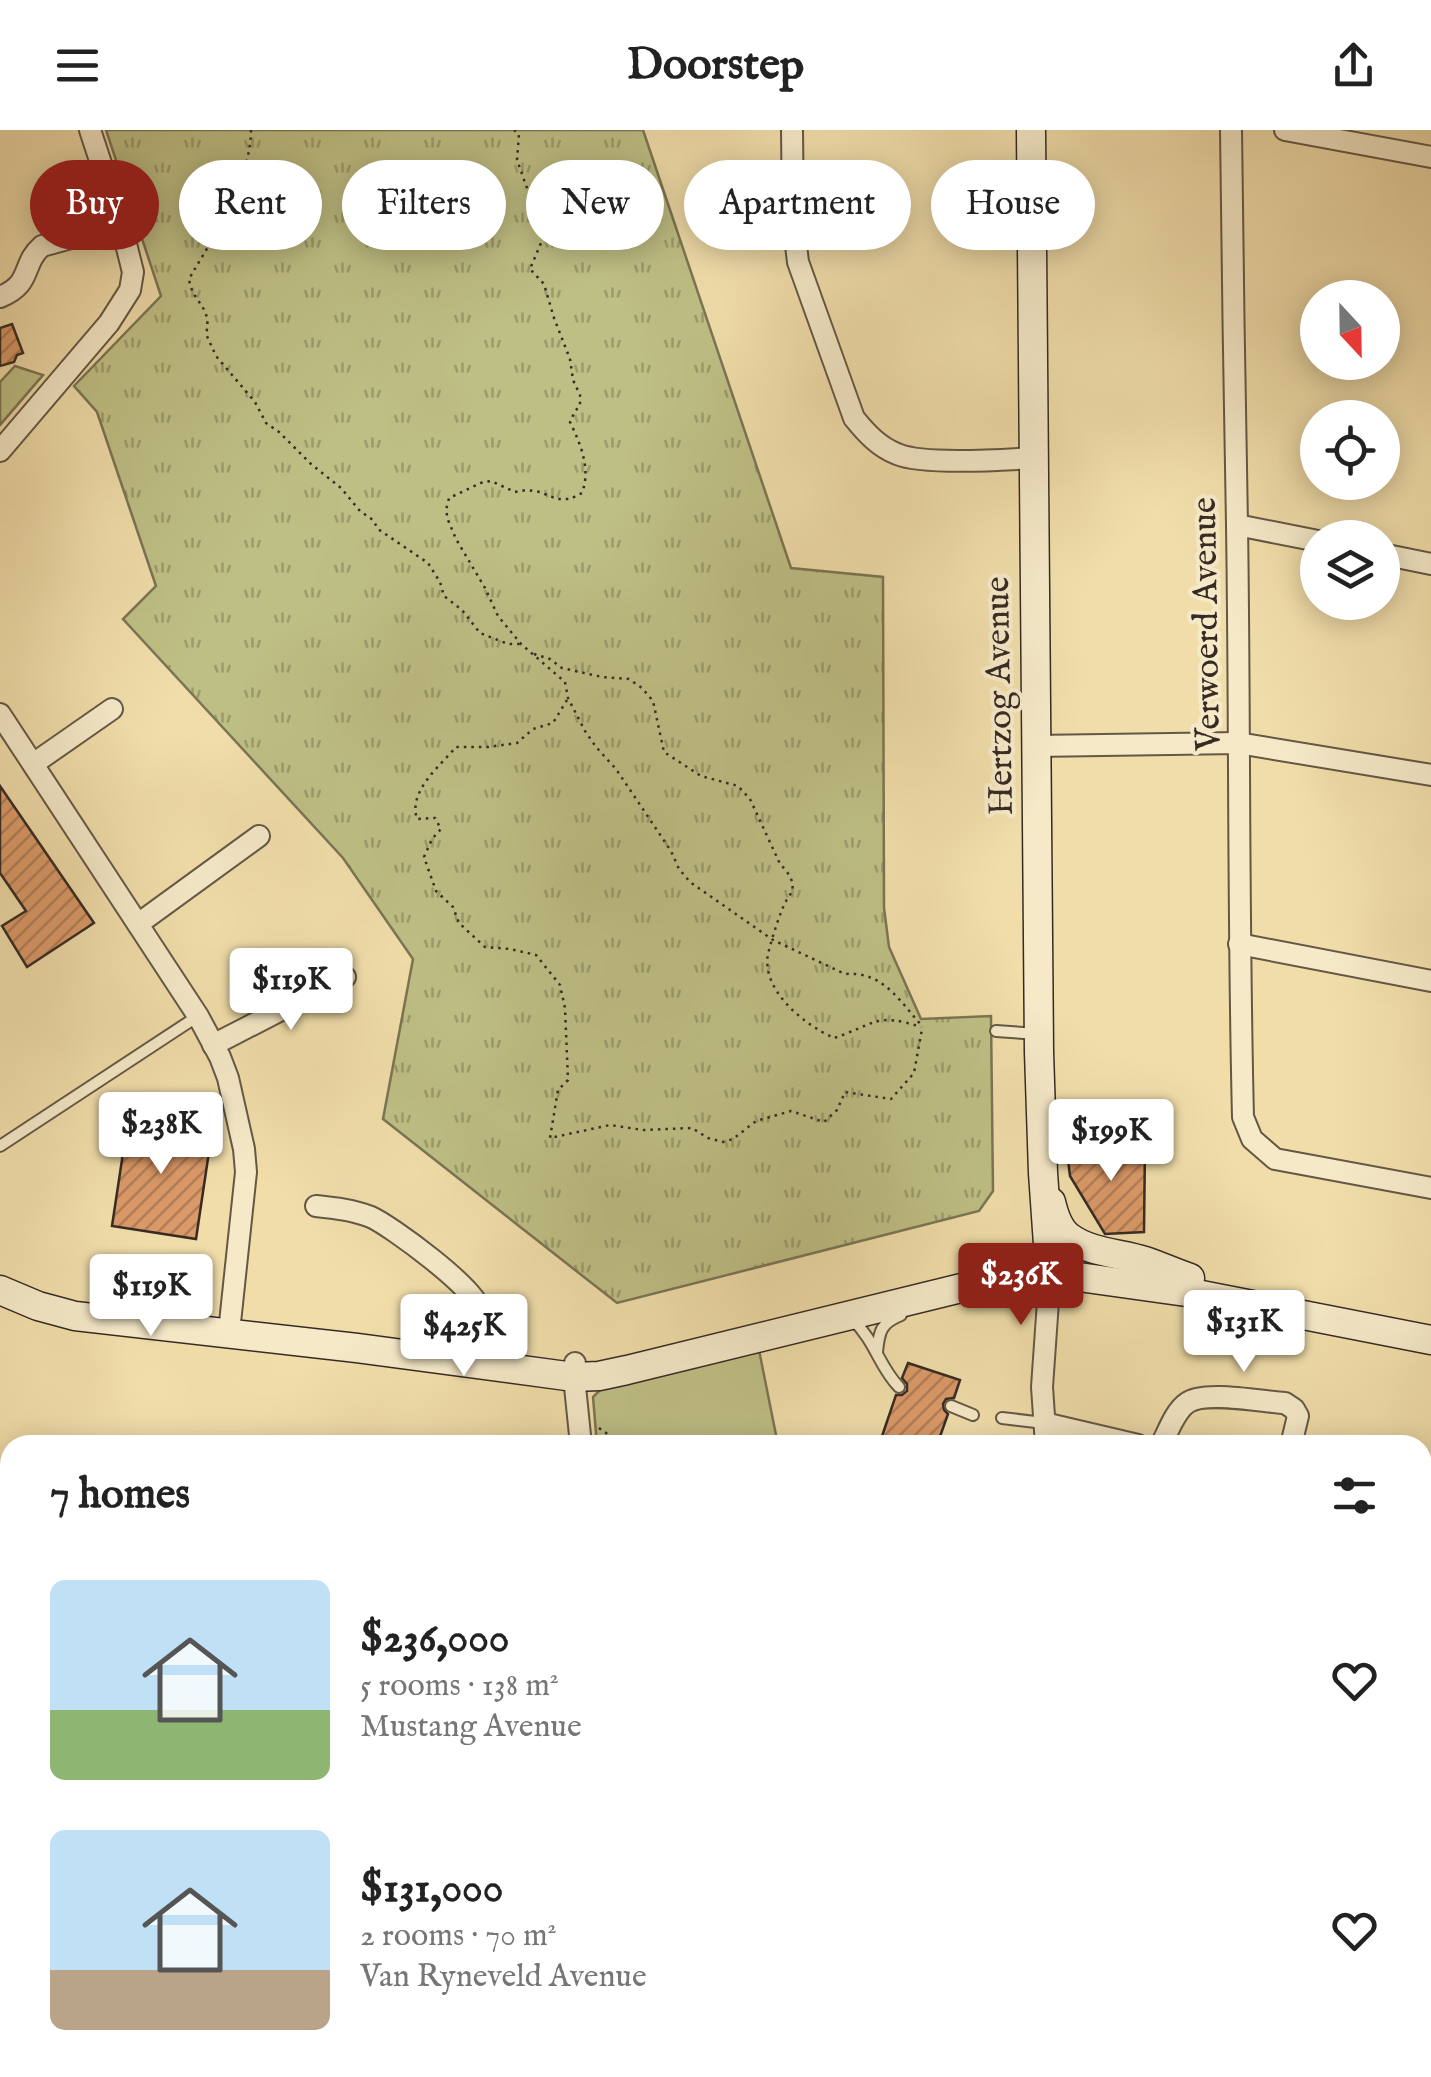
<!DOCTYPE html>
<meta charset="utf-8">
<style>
:root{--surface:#fff;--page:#f6f6f6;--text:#222;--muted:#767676;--accent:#8f2418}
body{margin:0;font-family:"IM FELL English",serif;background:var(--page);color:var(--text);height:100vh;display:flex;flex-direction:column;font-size:38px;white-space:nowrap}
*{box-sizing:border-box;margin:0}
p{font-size:32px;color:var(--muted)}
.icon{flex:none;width:55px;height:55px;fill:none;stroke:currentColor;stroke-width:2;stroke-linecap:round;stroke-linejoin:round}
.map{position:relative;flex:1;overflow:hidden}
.side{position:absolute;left:0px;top:1305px;width:1432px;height:642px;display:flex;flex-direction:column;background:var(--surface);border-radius:30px 30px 0 0;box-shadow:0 5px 25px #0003}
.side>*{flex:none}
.banner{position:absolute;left:30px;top:30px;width:1372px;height:90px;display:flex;gap:20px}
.needle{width:65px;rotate:158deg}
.controls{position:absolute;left:1300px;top:150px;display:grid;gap:20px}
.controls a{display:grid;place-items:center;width:100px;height:100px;border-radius:50%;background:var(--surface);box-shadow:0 5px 25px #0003;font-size:50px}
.price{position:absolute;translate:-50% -85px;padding:0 22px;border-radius:10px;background:#fff;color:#222;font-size:32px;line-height:65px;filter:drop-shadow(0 2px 5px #0008)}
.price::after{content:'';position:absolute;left:50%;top:60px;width:30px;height:22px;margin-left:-15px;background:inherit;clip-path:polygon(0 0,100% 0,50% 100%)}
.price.selected{background:var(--accent);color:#fff}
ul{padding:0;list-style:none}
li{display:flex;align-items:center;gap:30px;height:250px;padding:0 50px}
li span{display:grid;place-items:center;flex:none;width:280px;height:200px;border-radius:15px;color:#555}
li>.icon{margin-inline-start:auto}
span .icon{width:120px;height:120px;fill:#fffc;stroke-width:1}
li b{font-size:42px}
h2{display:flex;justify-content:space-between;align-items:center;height:120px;padding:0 50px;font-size:42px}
.pill{padding:0 35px;border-radius:45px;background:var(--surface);box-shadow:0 5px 25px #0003;font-size:35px;line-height:90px}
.pill.selected{background:var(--accent);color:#fff}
header{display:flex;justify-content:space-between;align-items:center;height:130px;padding:0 50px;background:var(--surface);font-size:45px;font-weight:700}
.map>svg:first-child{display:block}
.grass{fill:#bebf85;stroke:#7a7554;stroke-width:2.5}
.park{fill:url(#park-tufts);stroke:#7a7554;stroke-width:2.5}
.building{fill:url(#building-hatch);stroke:#362b23;stroke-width:2.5}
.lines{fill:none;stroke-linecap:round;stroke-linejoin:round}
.lane-casing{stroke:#645845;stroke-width:14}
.street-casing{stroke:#645845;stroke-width:24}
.secondary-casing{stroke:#362b23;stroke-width:31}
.path{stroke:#362b23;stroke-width:2.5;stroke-dasharray:2.5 5;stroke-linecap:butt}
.lane{stroke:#f5e9c8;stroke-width:10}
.street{stroke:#f5e9c8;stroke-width:20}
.secondary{stroke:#f5e9c8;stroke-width:28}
.labels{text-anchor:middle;stroke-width:8;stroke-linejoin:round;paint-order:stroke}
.street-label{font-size:35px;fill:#362b23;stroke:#f5e9c8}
</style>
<header><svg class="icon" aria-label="menu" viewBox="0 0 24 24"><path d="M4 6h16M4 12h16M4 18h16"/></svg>Doorstep<svg class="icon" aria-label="share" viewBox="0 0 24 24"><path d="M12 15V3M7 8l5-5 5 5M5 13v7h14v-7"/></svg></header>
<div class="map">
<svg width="1431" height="1947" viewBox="0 0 1431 1947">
<defs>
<pattern id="park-tufts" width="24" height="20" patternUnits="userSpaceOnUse" patternTransform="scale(2.5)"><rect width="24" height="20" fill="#bebf85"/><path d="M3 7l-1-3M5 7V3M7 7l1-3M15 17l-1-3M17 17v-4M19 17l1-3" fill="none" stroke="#9b9b6c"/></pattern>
<pattern id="building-hatch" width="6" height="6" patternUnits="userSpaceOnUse" patternTransform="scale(2.5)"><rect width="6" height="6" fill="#da9968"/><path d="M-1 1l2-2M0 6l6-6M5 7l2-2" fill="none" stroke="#b27d55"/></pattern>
</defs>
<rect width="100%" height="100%" fill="#f0ddaa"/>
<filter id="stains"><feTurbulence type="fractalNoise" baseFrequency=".002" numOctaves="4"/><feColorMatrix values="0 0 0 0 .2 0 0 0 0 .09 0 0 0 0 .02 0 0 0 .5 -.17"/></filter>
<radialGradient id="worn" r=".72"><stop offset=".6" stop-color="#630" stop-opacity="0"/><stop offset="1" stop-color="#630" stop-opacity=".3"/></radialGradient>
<g class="grass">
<path d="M15 236 43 245 0 295V252Z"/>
<path d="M758 1215 778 1315H597L593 1267 616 1244Z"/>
</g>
<path class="park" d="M106 0H643L791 438 883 447 884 778 889 817 921 889 991 886 993 1061 979 1081 617 1173 383 989 413 829 343 728 123 489 156 456 97 282 74 256 161 166Z"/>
<g class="building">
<path d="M12 194 23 223 17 225 14 232 0 236V198Z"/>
<path d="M0 656 94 793 27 837 2 796 26 781 0 743Z"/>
<path d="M155 976 177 980 175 996 200 1000 198 1013 210 1015 196 1109 112 1096 128 990 153 993Z"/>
<path d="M1066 1014H1145L1144 1102 1105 1104 1070 1046Z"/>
<path d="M908 1233 960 1250 954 1268 946 1269 943 1274 944 1280 948 1284 937 1315H879L896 1265H902L907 1261V1254L902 1248Z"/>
</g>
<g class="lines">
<g class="lane-casing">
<g id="lane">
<path d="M996 901 1039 904"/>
<path d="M0 1016 198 886"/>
<path d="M853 1190C875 1211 880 1238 899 1257"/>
<path d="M877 1222C879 1201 881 1193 901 1185"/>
<path d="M951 1276 973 1285"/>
<path d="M1002 1288 1044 1293"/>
<path d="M366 1947 385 1938"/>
</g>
</g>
<g class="street-casing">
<g id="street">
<path d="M792 0 793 90 798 132 854 288C866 303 879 317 897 324 922 335 1003 330 1033 328"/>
<path d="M1231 0C1232 132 1235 263 1237 395 1240 592 1238 789 1243 987L1252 1009 1275 1029 1431 1058"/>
<path d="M1285 0 1431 27"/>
<path d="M0 167C33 154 21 134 42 116L121 94"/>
<path d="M0 321 109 193 130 160 133 142 121 94 90 0"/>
<path d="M1237 395 1318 411"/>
<path d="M1382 424 1431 434"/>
<path d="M0 584 198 886 220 927 228 948 244 1019 246 1042 229 1202"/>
<path d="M1035 616 1238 613 1431 645"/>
<path d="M33 634 112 579"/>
<path d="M138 794 259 706"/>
<path d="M1239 814 1431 851"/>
<path d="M213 915 345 847"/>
<path d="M316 1076C335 1078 353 1080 371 1087 391 1096 475 1158 479 1178 482 1192 476 1218 475 1234"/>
<path d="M575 1233 574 1247 581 1315"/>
<path d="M1044 1293 1138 1315"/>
<path d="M1046 1315 1042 1257 1050 1143"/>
<path d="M1161 1315C1168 1302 1175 1281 1187 1273 1204 1260 1263 1272 1285 1273L1294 1279 1298 1286 1291 1315"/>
<path d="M0 1374 10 1375"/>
<path d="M1422 1382 1431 1378"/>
<path d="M1422 1445 1431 1447"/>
<path d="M1422 1616 1431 1622"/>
<path d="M425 1938 429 1947"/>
<path d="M1155 1938 1191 1947"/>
<path d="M581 1943 591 1938"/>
<path d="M217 1947 235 1938"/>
<path d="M724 1947 727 1938"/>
<path d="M912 1947 914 1938"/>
<path d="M1081 1947 1085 1938"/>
</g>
</g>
<g class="secondary-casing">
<g id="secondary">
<path d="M1031 0 1039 922 1043 1043 1050 1143"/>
<path d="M1051 1072C1054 1085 1058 1099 1069 1107 1090 1123 1121 1123 1145 1131 1160 1136 1175 1143 1190 1148"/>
<path d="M0 1160 38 1176 75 1186 357 1218 574 1247 599 1246 627 1240 990 1151 1050 1143 1186 1162 1431 1210"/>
</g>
</g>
<g class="path">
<path d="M251 0C250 53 215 104 189 149 192 173 213 176 206 204L216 226 255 272 266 293 279 302 311 334 341 358 360 381 373 390 378 399 428 433 440 452 444 466 462 480 480 503 508 514H520"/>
<path d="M514 0 519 4 517 30 532 72 545 86 550 102 541 113 530 139 544 154 554 188 570 229 573 250 580 265V276L575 281 570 292C581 315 591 339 582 363L570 369H557L540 362 527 360 515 362 491 351 483 352 449 368 446 380 448 390 456 409 485 458 498 486 521 514 565 552 568 568 585 601 596 617 616 639 671 721 679 739 690 752 773 810 845 844C884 841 900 872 923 897"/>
<path d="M534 524 550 529 562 538 602 547 629 549 642 558 653 571 664 622 701 646 738 656 750 669 780 734C787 741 795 751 792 761 790 766 786 770 784 775 778 789 773 805 769 820 758 858 803 894 834 908 876 894 875 882 921 897"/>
<path d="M567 570 553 593 533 599 517 613 488 617H456C440 636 408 661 417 689L435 688 441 699 432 709 424 727 436 761 453 777 459 793 485 817 510 819 536 825 560 855 565 878 568 950 558 960 550 1008 610 995 643 1000 692 998 708 1008 723 1012 733 1009 756 991 791 981 824 992 837 980 845 962 891 969 914 943 922 899"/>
<path d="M599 1298 623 1315"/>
<path d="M1422 1706 1427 1719 1431 1764"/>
<path d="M1334 1947 1336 1938"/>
</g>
<use href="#lane" class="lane"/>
<use href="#street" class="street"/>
<use href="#secondary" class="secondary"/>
</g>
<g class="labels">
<g class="street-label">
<text transform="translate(1205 494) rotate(-91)" y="12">Verwoerd Avenue</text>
<text transform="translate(998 566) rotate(-91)" y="12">Hertzog Avenue</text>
</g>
</g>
<rect width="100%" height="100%" filter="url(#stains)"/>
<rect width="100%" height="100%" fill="url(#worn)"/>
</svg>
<div class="controls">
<a><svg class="needle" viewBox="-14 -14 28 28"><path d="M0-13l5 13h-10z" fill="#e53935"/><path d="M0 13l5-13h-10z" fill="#767676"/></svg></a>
<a><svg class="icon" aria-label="locate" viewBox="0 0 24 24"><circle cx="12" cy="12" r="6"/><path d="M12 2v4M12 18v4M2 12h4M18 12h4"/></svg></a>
<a><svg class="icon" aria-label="layers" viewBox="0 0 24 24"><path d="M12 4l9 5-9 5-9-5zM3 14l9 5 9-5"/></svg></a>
</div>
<b class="price" style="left:291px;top:903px">$119K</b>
<b class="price" style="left:161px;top:1047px">$238K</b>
<b class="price" style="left:1111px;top:1054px">$199K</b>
<b class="price selected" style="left:1021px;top:1198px">$236K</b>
<b class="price" style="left:151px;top:1209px">$119K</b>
<b class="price" style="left:1244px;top:1245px">$131K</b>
<b class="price" style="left:464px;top:1249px">$425K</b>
<div class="banner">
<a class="pill selected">Buy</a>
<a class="pill">Rent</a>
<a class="pill">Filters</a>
<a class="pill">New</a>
<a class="pill">Apartment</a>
<a class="pill">House</a>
</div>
<section class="side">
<h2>7 homes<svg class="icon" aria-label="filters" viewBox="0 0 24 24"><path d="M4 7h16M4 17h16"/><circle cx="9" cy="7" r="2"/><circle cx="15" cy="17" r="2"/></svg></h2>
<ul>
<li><span style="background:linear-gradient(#bfe0f5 65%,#8fb573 0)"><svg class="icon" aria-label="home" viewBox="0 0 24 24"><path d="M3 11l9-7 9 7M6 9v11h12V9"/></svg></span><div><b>$236,000</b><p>5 rooms · 138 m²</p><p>Mustang Avenue</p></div><svg class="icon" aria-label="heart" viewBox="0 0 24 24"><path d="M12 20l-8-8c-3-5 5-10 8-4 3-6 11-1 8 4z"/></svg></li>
<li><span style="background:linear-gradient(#bfe0f5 70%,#b9a48a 0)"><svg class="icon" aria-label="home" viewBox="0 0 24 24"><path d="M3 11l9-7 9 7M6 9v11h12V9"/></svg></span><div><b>$131,000</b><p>2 rooms · 70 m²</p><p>Van Ryneveld Avenue</p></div><svg class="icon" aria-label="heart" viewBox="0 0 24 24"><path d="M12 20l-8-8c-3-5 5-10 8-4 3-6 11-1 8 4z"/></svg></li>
</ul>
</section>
</div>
